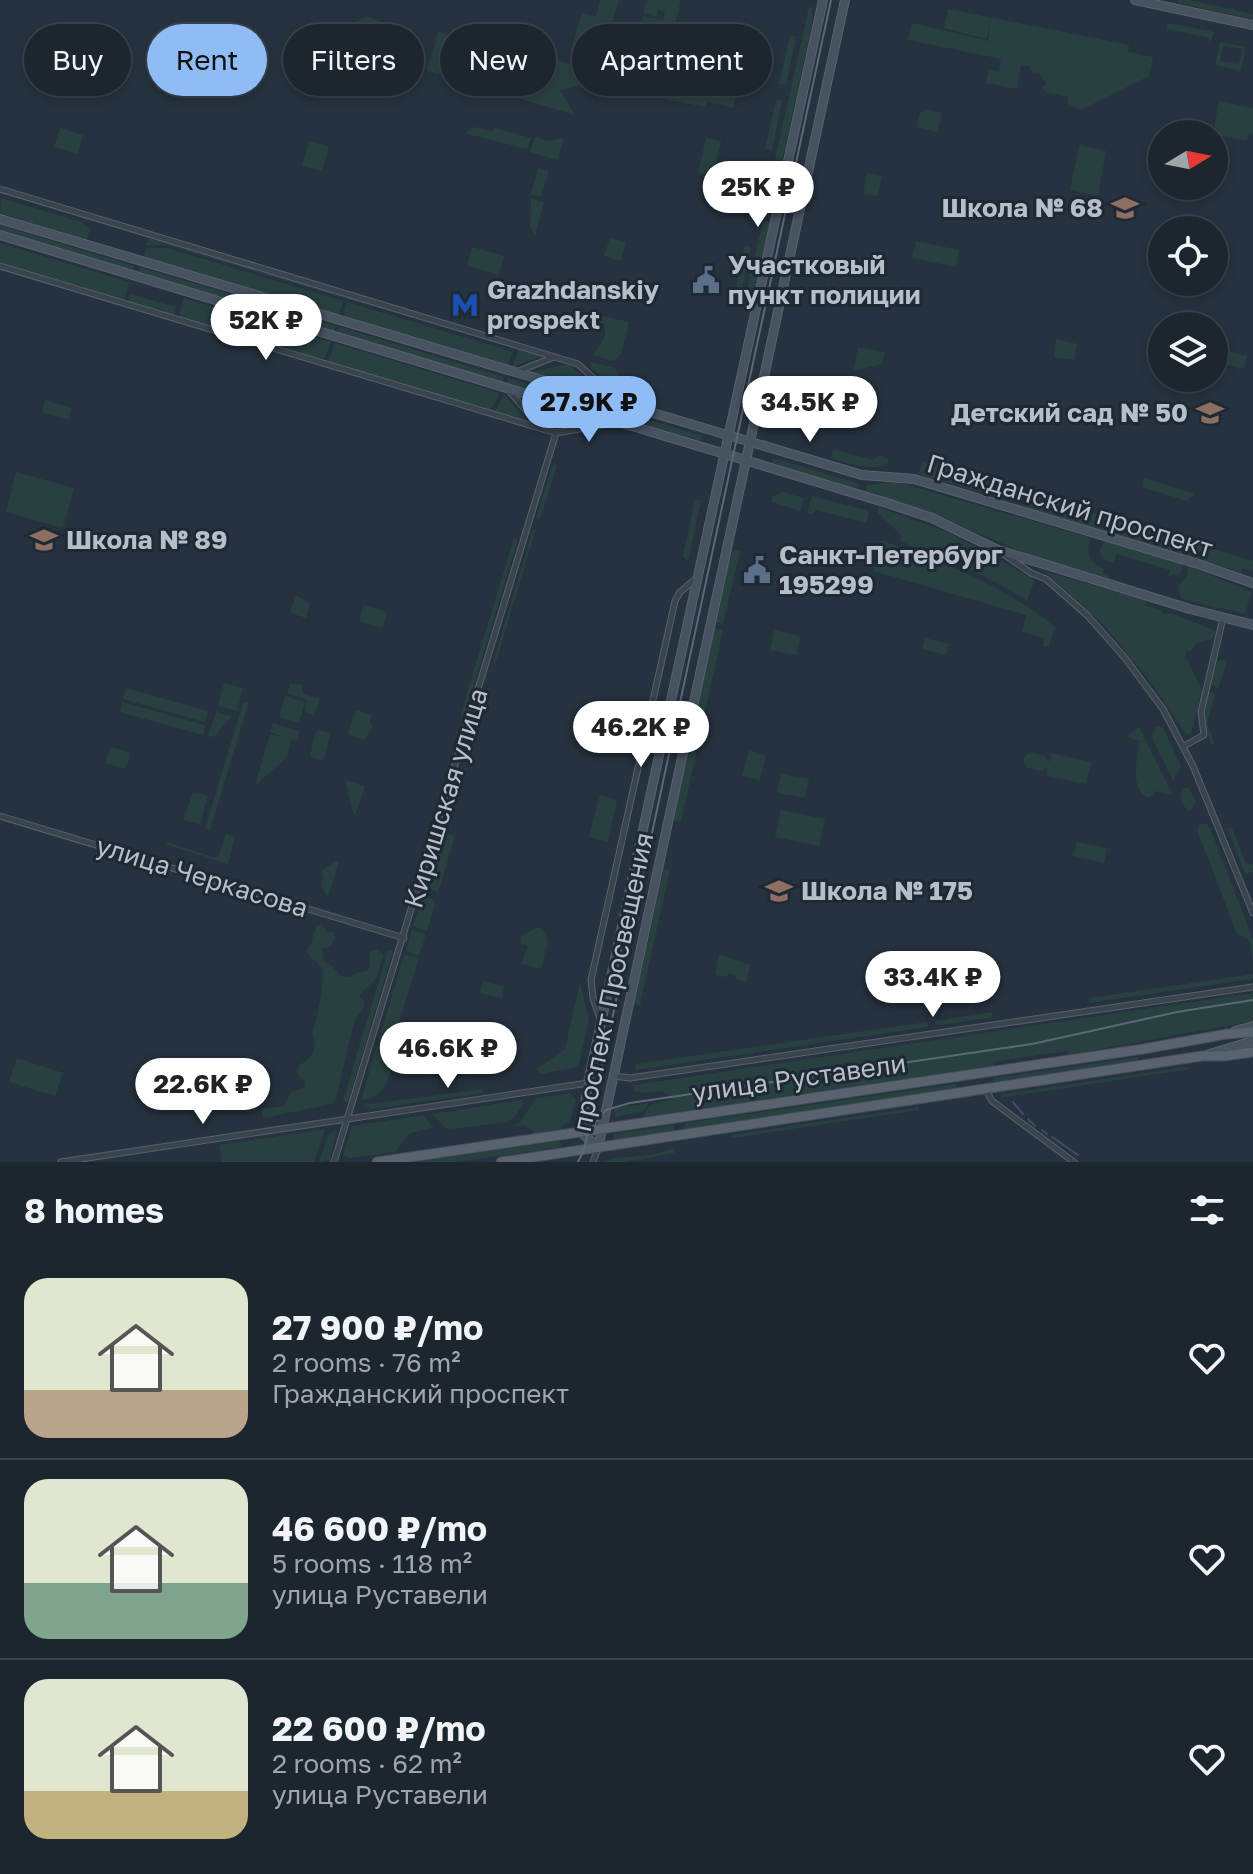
<!DOCTYPE html>
<meta charset="utf-8">
<style>
:root{--surface:#1c262f;--page:#252e37;--text:#f1f3f6;--muted:#a0a5aa;--line:#3a434b;--accent:#90bcf5}
body{margin:0;font-family:"Golos Text",sans-serif;background:var(--page);color:var(--text);height:100vh;display:flex;flex-direction:column;font-size:30px;white-space:nowrap}
*{box-sizing:border-box;margin:0}
p{font-size:26px;color:var(--muted)}
.icon{flex:none;width:44px;height:44px;fill:none;stroke:currentColor;stroke-width:2;stroke-linecap:round;stroke-linejoin:round}
.map{position:relative;height:1162px;overflow:hidden}
.side{display:flex;flex-direction:column;background:var(--surface);flex:1}
.side>*{flex:none}
.top-card{position:absolute;left:24px;top:24px;width:800px;height:72px;display:flex;gap:16px}
.needle{width:52px;rotate:80deg}
.tools{position:absolute;left:1148px;top:120px;display:grid;gap:16px}
.tools a{display:grid;place-items:center;width:80px;height:80px;border-radius:50%;background:var(--surface);box-shadow:0 4px 12px #0003,0 0 0 2px var(--line);font-size:40px}
.price{position:absolute;translate:-50% -68px;padding:0 18px;border-radius:28px;background:#fff;color:#222;font-size:26px;line-height:52px;filter:drop-shadow(0 2px 4px #0008)}
.price::after{content:'';position:absolute;left:50%;top:48px;width:24px;height:18px;margin-left:-12px;background:inherit;clip-path:polygon(0 0,100% 0,50% 100%)}
.price.selected{background:var(--accent);color:#111}
ul{padding:0;list-style:none}
li{display:flex;align-items:center;gap:24px;height:200px;padding:0 24px}
li+li{border-top:2px solid var(--line)}
li span{display:grid;place-items:center;flex:none;width:224px;height:160px;border-radius:24px;color:#555}
li>.icon{margin-inline-start:auto}
span .icon{width:96px;height:96px;fill:#fffc;stroke-width:1}
li b{font-size:34px}
h2{display:flex;justify-content:space-between;align-items:center;height:96px;padding:0 24px;font-size:34px}
.chip{padding:0 28px;border-radius:36px;background:var(--surface);box-shadow:0 4px 12px #0003,0 0 0 2px var(--line);font-size:28px;line-height:72px}
.chip.selected{background:var(--accent);color:#111}
.map>svg:first-child{display:block}
.green{fill:#294041;fill-rule:evenodd}
.lines{fill:none;stroke-linecap:round;stroke-linejoin:round}
.stream{stroke:#3c5067;stroke-width:2}
.street-casing{stroke:#58626c;stroke-width:7}
.secondary-casing{stroke:#58626c;stroke-width:10}
.primary-casing{stroke:#434d58;stroke-width:11}
.street{stroke:#3a444f;stroke-width:5}
.secondary{stroke:#485362;stroke-width:8}
.primary{stroke:#58636f;stroke-width:9}
.tram{stroke:#5c6875;stroke-width:2}
.labels{text-anchor:middle;stroke-width:6;stroke-linejoin:round;paint-order:stroke}
.poi-label{font-size:26px;font-weight:bold;fill:#b6bfc9;stroke:#1f2934;text-anchor:start}
.street-label{font-size:26px;fill:#b6bfc9;stroke:#1f2934}
</style>
<div class="map">
<svg width="1253" height="1162" viewBox="0 0 1253 1162">
<rect width="100%" height="100%" fill="#26323f"/>
<g class="green">
<path d="M600 0H619L599 67 588 83 560 90 575 115 427 71 438 32 470 40 485 37 577 66 580 54 571 50 582 13 596 16Z"/>
<path d="M647 0H681L670 45 699 51 701 55 702 52 743 61 734 108 707 102 705 107 660 98 647 78 627 72 643 16 663 20 665 12 658 10 656 17 643 13Z"/>
<path d="M1178 0H1189L1253 14V19L1178 3Z"/>
<path d="M809 7H812V23L782 161 775 160Z"/>
<path d="M948 9 1129 45 1128 52 1153 57 1149 76 1081 110 1068 104V97L1045 92 1042 87 1046 84 1038 71 1033 74 1029 66 1021 65 1017 89 986 83 989 70 999 72 1001 59 908 40 912 23 988 41 990 25 986 39 944 28Z"/>
<path d="M367 16 385 24 383 35 371 36 352 27 356 22Z"/>
<path d="M1168 23 1214 32 1209 44V38L1169 29 1166 35Z"/>
<path d="M790 35 796 37 786 85 779 84Z"/>
<path d="M1220 42 1246 47 1241 71 1215 65ZM1223 46 1242 49 1239 64 1220 61Z"/>
<path d="M776 100 782 101 772 150 765 149Z"/>
<path d="M1219 101 1253 108V134L1248 133 1247 141 1213 134Z"/>
<path d="M926 109 942 113 937 132 917 127 920 113Z"/>
<path d="M474 127 493 131 495 128 531 138 527 149 464 133Z"/>
<path d="M60 128 83 135 78 154 54 147Z"/>
<path d="M535 137 549 141 562 138 564 140 557 160 530 152Z"/>
<path d="M706 138 721 141 713 176 698 173Z"/>
<path d="M309 141 329 146 322 171 302 166Z"/>
<path d="M1079 145 1106 151 1098 196 1070 190Z"/>
<path d="M762 165 768 166 757 215 751 214Z"/>
<path d="M538 168 549 171 541 197 531 194Z"/>
<path d="M774 168 781 170 770 217 764 215Z"/>
<path d="M867 173 882 176 878 196 863 194Z"/>
<path d="M1 198 81 222 90 229 87 240 0 213Z"/>
<path d="M531 198 544 202 535 236 530 226Z"/>
<path d="M763 221 770 222 754 294H746Z"/>
<path d="M0 225 135 266 133 271 0 231Z"/>
<path d="M149 238 344 296 343 298 167 245H146Z"/>
<path d="M610 238 626 242 621 261 604 256Z"/>
<path d="M916 241 959 250 956 267 912 258Z"/>
<path d="M0 243 129 282 124 300 0 263Z"/>
<path d="M745 245 751 247 741 293 735 291Z"/>
<path d="M472 247 504 256 499 275 467 266Z"/>
<path d="M146 248H167L343 301 339 315 144 257Z"/>
<path d="M140 267 336 326 334 331 138 272Z"/>
<path d="M130 294 176 307 174 315 128 302Z"/>
<path d="M348 297 515 347 347 299Z"/>
<path d="M184 298 331 342 324 360 179 317Z"/>
<path d="M347 302 513 352 507 366 343 317Z"/>
<path d="M604 316 629 322 621 354 613 361 593 355C599 344 608 339 604 324L597 322Z"/>
<path d="M340 327 504 377 503 382 338 332Z"/>
<path d="M1056 339 1077 344 1074 360 1054 357Z"/>
<path d="M335 343 500 393 491 410 328 362Z"/>
<path d="M858 347 885 352 882 364 853 371Z"/>
<path d="M519 349 541 355 542 356 512 367Z"/>
<path d="M1227 351 1247 356 1244 369 1225 364Z"/>
<path d="M591 362 615 368 619 374 613 387 590 367Z"/>
<path d="M568 364 595 386V389L534 374V371Z"/>
<path d="M508 378 617 410 615 415 507 383Z"/>
<path d="M504 394 528 421 495 412Z"/>
<path d="M45 400 71 408 68 420 42 412Z"/>
<path d="M526 402 593 420 594 423C567 437 545 425 525 406Z"/>
<path d="M622 412 703 436 701 441 621 417Z"/>
<path d="M833 449 873 460 879 455 887 458 889 463C872 473 849 463 831 458Z"/>
<path d="M773 458 857 483 859 486 856 488 771 463Z"/>
<path d="M922 461 1023 492 1019 503 924 476 919 474Z"/>
<path d="M553 464 557 465 540 520 536 518Z"/>
<path d="M16 472 74 488 63 528 6 512Z"/>
<path d="M1144 478 1195 494 1187 501 1142 487Z"/>
<path d="M897 482 1091 538C1085 553 1089 562 1104 569L1103 574 1109 576 1108 579 1036 558 934 514 866 491V485Z"/>
<path d="M783 492 804 498 800 511 771 502 773 496Z"/>
<path d="M1027 493 1253 561V571L1243 568 1241 572 1025 507Z"/>
<path d="M812 496 866 510 869 514 866 523 816 510 813 515 807 513Z"/>
<path d="M695 500 701 501 688 562 683 556Z"/>
<path d="M879 507 950 533 1035 580 1027 600 968 568 900 541 901 535 877 512Z"/>
<path d="M536 528 495 665 493 662 533 530Z"/>
<path d="M514 538 518 539 464 717 460 716Z"/>
<path d="M882 541C944 561 1004 586 1055 627L1049 647 1043 646 1044 638 1022 632 1026 615 873 571 876 561H881L882 556 878 554Z"/>
<path d="M1105 541 1181 564 1183 569 1178 575 1168 576 1170 570 1117 554 1113 563C1105 560 1100 558 1100 548Z"/>
<path d="M734 550 740 551 723 624 716 622 730 557Z"/>
<path d="M1188 566 1252 592 1245 614 1184 600 1180 597 1178 586 1187 576Z"/>
<path d="M1044 571 1147 601 1146 606 1162 610V613L1174 614 1216 631 1213 639C1203 642 1196 639 1191 652L1187 650 1184 659 1188 661 1202 690 1191 734H1186L1150 681 1103 624Z"/>
<path d="M296 595 310 604 306 618 290 613Z"/>
<path d="M364 605 387 612 383 628 359 621Z"/>
<path d="M715 628 723 630 681 822 673 820Z"/>
<path d="M774 630 801 636 796 655 770 650Z"/>
<path d="M925 638 949 644 946 655 922 649Z"/>
<path d="M1222 660 1227 661 1218 689 1210 683 1217 661Z"/>
<path d="M224 683 243 688 237 711 218 706Z"/>
<path d="M290 683 302 685 303 694 320 699 314 716 305 712 307 700 287 693Z"/>
<path d="M126 688 208 711 205 722 123 699Z"/>
<path d="M1210 692 1215 694 1207 724 1215 743 1211 745 1204 721 1206 694Z"/>
<path d="M285 696 305 702 299 723 279 717Z"/>
<path d="M122 702 205 725 203 735 120 712Z"/>
<path d="M249 702 210 830 205 828 243 703Z"/>
<path d="M356 710 372 715 370 721 372 728 364 740 348 734Z"/>
<path d="M216 712 232 716 214 737 208 736Z"/>
<path d="M273 723 299 731 297 740 291 739 287 757 255 786 270 734 283 737 270 732Z"/>
<path d="M1156 726 1163 728 1181 766 1173 781 1152 738Z"/>
<path d="M1139 727 1172 793 1169 794 1153 791V795L1148 798C1129 788 1137 759 1140 741L1126 737Z"/>
<path d="M319 730 328 732 330 735 324 758 321 760 312 758 310 755 316 732Z"/>
<path d="M110 747 131 753 126 769 105 763Z"/>
<path d="M749 750 766 755 760 780 742 776Z"/>
<path d="M1032 753 1045 756 1049 762 1051 753 1091 762 1086 784 1046 776 1048 767 1041 771 1027 768 1023 760 1026 755Z"/>
<path d="M781 774 809 779 805 798 777 793Z"/>
<path d="M345 780 365 786 356 815 353 813Z"/>
<path d="M1184 788H1189L1196 801 1191 810 1187 811C1183 803 1178 796 1184 788Z"/>
<path d="M193 792 208 796 200 824 183 820Z"/>
<path d="M600 795 617 800 608 842 589 837Z"/>
<path d="M781 810 825 819 819 846 775 837Z"/>
<path d="M1199 824H1207L1210 828 1253 939V963L1249 940 1237 934 1197 830Z"/>
<path d="M1227 828H1232L1246 863 1253 865V872L1245 874Z"/>
<path d="M445 833 455 836 438 893 425 887 441 834Z"/>
<path d="M226 834 235 837 228 864 166 844 167 842 212 857H218Z"/>
<path d="M1077 842 1107 848 1104 863 1073 856Z"/>
<path d="M336 861 339 862 328 897 321 886 323 878 321 871Z"/>
<path d="M664 869 670 870 640 1005 634 1004Z"/>
<path d="M426 896 434 900 435 905 427 931 413 926 422 897Z"/>
<path d="M322 924 327 932H334L335 938 331 946 322 949 324 961 332 966 341 976 350 977C357 971 364 974 370 968V951L378 949 383 956 376 979 359 995 364 1002V1007L354 1022 336 1099 332 1104 263 1118 261 1112 263 1109 283 1106 292 1092 305 1087 304 1081 297 1074 299 1065C316 1057 317 1047 312 1031 317 1025 325 977 322 970 319 961 310 959 306 951L311 944 316 926Z"/>
<path d="M538 927 543 929 548 941 541 969 521 964 528 946 520 943 521 936Z"/>
<path d="M412 930 426 934 419 956 406 951Z"/>
<path d="M388 950 393 951 348 1102 343 1101Z"/>
<path d="M719 954 750 965 746 982 736 979V975L729 973 727 977 715 975Z"/>
<path d="M404 955 419 958 391 1048 396 1050C388 1076 390 1096 361 1100Z"/>
<path d="M1253 974V979L1089 1003V998Z"/>
<path d="M483 981 504 987 502 998 480 993Z"/>
<path d="M580 983 589 1019 579 1064 574 1068 540 1074 537 1069 565 1049Z"/>
<path d="M1253 993V1021L1068 1055 1067 1051 993 1062V1066L642 1117 650 1105 673 1099 662 1091 646 1093 634 1091 633 1085Z"/>
<path d="M992 1012 993 1017 936 1026 935 1021Z"/>
<path d="M927 1022 928 1027 636 1070 635 1064Z"/>
<path d="M1138 1057 1139 1062 993 1082 994 1078Z"/>
<path d="M17 1058 63 1073 55 1096 9 1082Z"/>
<path d="M1186 1067 1190 1069 1000 1098 1003 1094Z"/>
<path d="M954 1084 957 1086 955 1090 687 1130 683 1127 686 1123Z"/>
<path d="M483 1089 484 1093 372 1109 362 1105Z"/>
<path d="M570 1093 576 1100 570 1122 561 1126V1129L535 1133 525 1125 505 1128 519 1124 536 1098Z"/>
<path d="M522 1100 524 1103 514 1118 505 1122 448 1130 432 1114Z"/>
<path d="M649 1103 642 1112 615 1117V1108Z"/>
<path d="M918 1107 919 1110 732 1138 731 1135Z"/>
<path d="M423 1115 433 1128 410 1133 395 1152 349 1158 343 1155 352 1126Z"/>
<path d="M674 1125 675 1132 613 1141 614 1134Z"/>
<path d="M325 1129 314 1162H222L219 1145Z"/>
<path d="M337 1129 330 1160 319 1162 329 1134Z"/>
<path d="M560 1141 561 1147 457 1162H414Z"/>
<path d="M674 1148 675 1153 626 1162H604L614 1158 652 1155Z"/>
</g>
<g class="lines">
<g class="stream">
<path d="M1013 1102 1023 1114"/>
<path d="M1028 1119 1035 1126"/>
<path d="M1042 1130 1047 1134"/>
<path d="M1052 1137 1078 1155"/>
</g>
<g class="street-casing">
<g id="street">
<path d="M0 189 578 364 618 401"/>
<path d="M0 266 556 433 614 423"/>
<path d="M519 371 554 357"/>
<path d="M510 392 540 427"/>
<path d="M1005 555 1031 573 1046 579 1087 615 1125 658 1163 709 1193 766 1253 913"/>
<path d="M1184 746 1204 735 1201 712 1223 618"/>
<path d="M0 816 404 938"/>
<path d="M600 1018 593 998 591 980 675 601 680 592 698 577"/>
<path d="M613 1076 630 1078 1253 987"/>
<path d="M986 1090 992 1101 1074 1162"/>
<path d="M61 1162 588 1083"/>
<path d="M334 1162 556 433"/>
<path d="M593 1162 598 1148"/>
</g>
</g>
<g class="secondary-casing">
<g id="secondary">
<path d="M1135 0 1253 25"/>
<path d="M0 219 862 475 914 479 1198 564 1253 583"/>
<path d="M0 235 887 503 932 518 998 550 1190 609 1253 625"/>
<path d="M1235 1031 1253 1026"/>
<path d="M1203 1056 1253 1041"/>
<path d="M598 1148 581 1132 588 1083 823 0"/>
<path d="M598 1148 845 0"/>
</g>
</g>
<g class="primary-casing">
<g id="primary">
<path d="M377 1162 1143 1049 1227 1034 1253 1032"/>
<path d="M501 1162 1202 1056H1224L1253 1052"/>
</g>
</g>
<use href="#street" class="street"/>
<use href="#secondary" class="secondary"/>
<use href="#primary" class="primary"/>
<g class="tram">
<path d="M594 1125 606 1110 630 1103 1032 1044 1177 1012 1253 1000"/>
<path d="M578 1162 584 1150 591 1117 831 0"/>
</g>
</g>
<defs>
<g id="school-bare" transform="scale(2.16)"><path d="M0-5L7-2L0 1L-7-2ZM-4 1L0 2.5L4 1V4Q0 6-4 4Z" fill="#8d6e63" stroke="#1f2934" stroke-width="2.5" paint-order="stroke"/></g>
<g id="civic-bare" transform="scale(2.16)"><path d="M-.6-6.5H3V-4.5H.6V-3L4-1V1h2V6H-6V1h2V-1L-.6-3ZM-1.2 2.5V6h2.4V2.5Z" fill="#5c6f8a" stroke="#1f2934" stroke-width="2.5" paint-order="stroke"/></g>
<g id="metro-bare" transform="scale(2.16)"><path d="M-5.5 5V-5H-3L0 0L3-5H5.5V5H3V-.5L0 4L-3-.5V5Z" fill="#1a4fb4" stroke="#1f2934" stroke-width="2.5" paint-order="stroke"/></g>
</defs>
<g fill-rule="evenodd">
<use href="#school-bare" x="1125" y="208"/>
<use href="#civic-bare" x="706" y="280"/>
<use href="#metro-bare" x="465" y="305"/>
<use href="#school-bare" x="1210" y="413"/>
<use href="#school-bare" x="44" y="540"/>
<use href="#civic-bare" x="757" y="570"/>
<use href="#school-bare" x="779" y="891"/>
</g>
<g class="labels">
<g class="poi-label">
<text x="1103" y="217" text-anchor="end">Школа № 68</text>
<text x="728" y="274">Участковый<tspan x="728" dy="30">пункт полиции</tspan></text>
<text x="487" y="299">Grazhdanskiy<tspan x="487" dy="30">prospekt</tspan></text>
<text x="1188" y="422" text-anchor="end">Детский сад № 50</text>
<text x="66" y="549">Школа № 89</text>
<text x="779" y="564">Санкт-Петербург<tspan x="779" dy="30">195299</tspan></text>
<text x="801" y="900">Школа № 175</text>
</g>
<g class="street-label">
<text transform="translate(1070 506) rotate(17)" y="9">Гражданский проспект</text>
<text transform="translate(446 798) rotate(-73)" y="9">Киришская улица</text>
<text transform="translate(202 877) rotate(17)" y="9">улица Черкасова</text>
<text transform="translate(613 982) rotate(-78)" y="9">проспект Просвещения</text>
<text transform="translate(799 1078) rotate(-8)" y="9">улица Руставели</text>
</g>
</g>
</svg>
<div class="tools">
<a><svg class="needle" viewBox="-14 -14 28 28"><path d="M0-13l5 13h-10z" fill="#e53935"/><path d="M0 13l5-13h-10z" fill="#a0a5aa"/></svg></a>
<a><svg class="icon" aria-label="locate" viewBox="0 0 24 24"><circle cx="12" cy="12" r="6"/><path d="M12 2v4M12 18v4M2 12h4M18 12h4"/></svg></a>
<a><svg class="icon" aria-label="layers" viewBox="0 0 24 24"><path d="M12 4l9 5-9 5-9-5zM3 14l9 5 9-5"/></svg></a>
</div>
<b class="price" style="left:758px;top:229px">25K ₽</b>
<b class="price" style="left:266px;top:362px">52K ₽</b>
<b class="price selected" style="left:589px;top:444px">27.9K ₽</b>
<b class="price" style="left:810px;top:444px">34.5K ₽</b>
<b class="price" style="left:641px;top:769px">46.2K ₽</b>
<b class="price" style="left:933px;top:1019px">33.4K ₽</b>
<b class="price" style="left:448px;top:1090px">46.6K ₽</b>
<b class="price" style="left:203px;top:1126px">22.6K ₽</b>
<div class="top-card">
<a class="chip">Buy</a>
<a class="chip selected">Rent</a>
<a class="chip">Filters</a>
<a class="chip">New</a>
<a class="chip">Apartment</a>
</div>
</div>
<section class="side">
<h2>8 homes<svg class="icon" aria-label="filters" viewBox="0 0 24 24"><path d="M4 7h16M4 17h16"/><circle cx="9" cy="7" r="2"/><circle cx="15" cy="17" r="2"/></svg></h2>
<ul>
<li><span style="background:linear-gradient(#dfe7d0 70%,#b9a48a 0)"><svg class="icon" aria-label="home" viewBox="0 0 24 24"><path d="M3 11l9-7 9 7M6 9v11h12V9"/></svg></span><div><b>27 900 ₽/mo</b><p>2 rooms · 76 m²</p><p>Гражданский проспект</p></div><svg class="icon" aria-label="heart" viewBox="0 0 24 24"><path d="M12 20l-8-8c-3-5 5-10 8-4 3-6 11-1 8 4z"/></svg></li>
<li><span style="background:linear-gradient(#dfe7d0 65%,#7fa58c 0)"><svg class="icon" aria-label="home" viewBox="0 0 24 24"><path d="M3 11l9-7 9 7M6 9v11h12V9"/></svg></span><div><b>46 600 ₽/mo</b><p>5 rooms · 118 m²</p><p>улица Руставели</p></div><svg class="icon" aria-label="heart" viewBox="0 0 24 24"><path d="M12 20l-8-8c-3-5 5-10 8-4 3-6 11-1 8 4z"/></svg></li>
<li><span style="background:linear-gradient(#dfe7d0 70%,#c2b280 0)"><svg class="icon" aria-label="home" viewBox="0 0 24 24"><path d="M3 11l9-7 9 7M6 9v11h12V9"/></svg></span><div><b>22 600 ₽/mo</b><p>2 rooms · 62 m²</p><p>улица Руставели</p></div><svg class="icon" aria-label="heart" viewBox="0 0 24 24"><path d="M12 20l-8-8c-3-5 5-10 8-4 3-6 11-1 8 4z"/></svg></li>
</ul>
</section>
